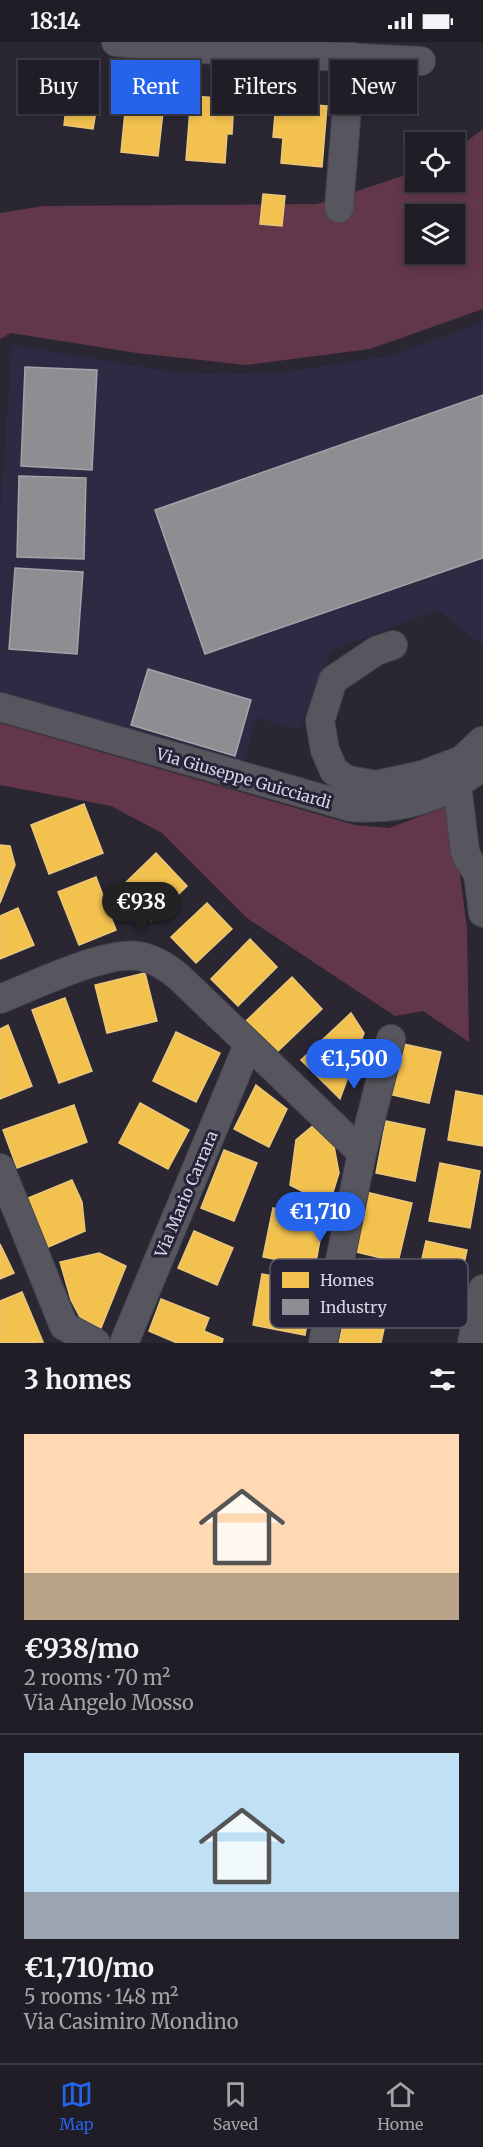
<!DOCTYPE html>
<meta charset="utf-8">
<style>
:root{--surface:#201d26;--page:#2d2a32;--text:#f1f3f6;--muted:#a2a2a7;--line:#3d3b43;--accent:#2563eb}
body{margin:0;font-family:Merriweather,serif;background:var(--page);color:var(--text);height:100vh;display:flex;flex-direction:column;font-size:22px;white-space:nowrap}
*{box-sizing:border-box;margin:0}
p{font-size:20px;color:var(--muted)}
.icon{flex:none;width:33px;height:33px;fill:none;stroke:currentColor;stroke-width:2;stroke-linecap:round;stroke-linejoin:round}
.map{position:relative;height:1301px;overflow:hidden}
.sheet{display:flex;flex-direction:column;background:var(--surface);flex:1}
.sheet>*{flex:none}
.guide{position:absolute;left:18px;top:18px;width:447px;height:54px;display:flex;gap:12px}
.tools{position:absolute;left:405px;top:90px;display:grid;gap:12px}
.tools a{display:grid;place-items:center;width:60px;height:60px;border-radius:0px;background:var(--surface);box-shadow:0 3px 9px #0003,0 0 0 2px var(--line);font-size:30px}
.price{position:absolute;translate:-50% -51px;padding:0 14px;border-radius:21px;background:var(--accent);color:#fff;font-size:20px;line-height:39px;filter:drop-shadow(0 2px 3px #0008)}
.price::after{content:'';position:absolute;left:50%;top:36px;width:18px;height:14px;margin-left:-9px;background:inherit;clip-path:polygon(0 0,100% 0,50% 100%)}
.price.active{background:#222;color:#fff}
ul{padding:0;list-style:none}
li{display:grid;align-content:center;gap:12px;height:318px;padding:0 24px}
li+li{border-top:2px solid var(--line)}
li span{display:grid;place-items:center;height:186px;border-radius:0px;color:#555}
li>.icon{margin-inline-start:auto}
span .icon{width:108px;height:108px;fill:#fffc;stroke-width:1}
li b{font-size:26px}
h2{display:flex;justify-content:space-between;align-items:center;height:72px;padding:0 24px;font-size:26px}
.tag{padding:0 21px;border-radius:0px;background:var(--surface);box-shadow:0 3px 9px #0003,0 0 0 2px var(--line);font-size:21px;line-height:54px}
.tag.active{background:var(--accent);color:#fff}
.status{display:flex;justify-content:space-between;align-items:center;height:42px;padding:0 30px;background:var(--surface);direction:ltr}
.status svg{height:16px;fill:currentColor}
.menu{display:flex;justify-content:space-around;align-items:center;height:84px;border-top:2px solid var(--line);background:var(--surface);font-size:16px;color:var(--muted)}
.menu a{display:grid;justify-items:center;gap:3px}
.menu .active{color:var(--accent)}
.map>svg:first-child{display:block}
.built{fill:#2e2a43}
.green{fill:#613749;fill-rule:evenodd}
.homes{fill:#f2c14e;stroke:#eac77b;stroke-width:1.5}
.industry{fill:#8d8d92;stroke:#a3a3aa;stroke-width:1.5}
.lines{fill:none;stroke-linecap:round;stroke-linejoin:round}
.minor-casing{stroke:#46444e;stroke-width:30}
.minor{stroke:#57565e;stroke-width:28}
.labels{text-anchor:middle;stroke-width:6;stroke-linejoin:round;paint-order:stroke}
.street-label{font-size:16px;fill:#d6d5e3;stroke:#262238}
.key{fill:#262238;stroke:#5b586b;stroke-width:1.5}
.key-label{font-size:16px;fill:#d6d5e3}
</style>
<div class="status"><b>18:14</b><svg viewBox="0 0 49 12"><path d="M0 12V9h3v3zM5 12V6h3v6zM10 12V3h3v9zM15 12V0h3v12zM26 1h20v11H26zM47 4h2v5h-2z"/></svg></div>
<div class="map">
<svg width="483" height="1301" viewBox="0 0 483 1301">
<rect width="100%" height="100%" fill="#2a2733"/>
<path class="built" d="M483 280V602L482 603 438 568 331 609 299 688 257 676 241 726 114 682 0 652V473L12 303 165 329 222 333 293 329 390 314Z"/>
<g class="green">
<path d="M483 87V267L370 307 246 323 137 311 11 291 0 297V171L44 164 317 162 415 130 416 140H454L455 108ZM416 172H454V212H416Z"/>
<path d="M0 681 355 783 389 786 451 763 467 887 469 1000 423 969 395 974 247 876 162 791 111 764 0 743Z"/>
</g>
<g class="homes">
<path d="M71 29 94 33 90 55 98 57 93 87 64 83 67 58 55 56 58 39Z"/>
<path d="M128 40 166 44 158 114 121 110Z"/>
<path d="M191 54 234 57 232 92H227L225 121 186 118Z"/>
<path d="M276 60 327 64 322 125 281 121 283 96 273 95Z"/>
<path d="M263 152 285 154 282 184 260 182Z"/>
<path d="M84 762 103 811 49 832 31 783Z"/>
<path d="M0 803 10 804 15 823 0 861Z"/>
<path d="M156 811 187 844 151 879 120 846Z"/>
<path d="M96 835 116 888 79 903 58 850Z"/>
<path d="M207 861 232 887 196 921 171 895Z"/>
<path d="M18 866 34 903 0 917V874Z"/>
<path d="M250 897 277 925 238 964 211 937Z"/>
<path d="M145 931 157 979 107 991 95 943Z"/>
<path d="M292 935 322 967 276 1011 246 979Z"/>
<path d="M65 956 92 1029 59 1041 32 968Z"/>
<path d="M351 971 364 991 340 1057 301 1018Z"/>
<path d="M8 983 32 1044 0 1057V987Z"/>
<path d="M176 990 220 1011 196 1060 153 1039Z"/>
<path d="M399 1001 441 1010 429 1061 388 1052Z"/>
<path d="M256 1043 287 1067 269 1105 234 1087Z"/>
<path d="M456 1049 483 1054V1104L448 1098Z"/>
<path d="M140 1061 189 1088 168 1127 119 1101Z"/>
<path d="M74 1063 87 1100 17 1126 3 1088Z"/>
<path d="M386 1079 425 1087 415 1139 376 1131Z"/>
<path d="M315 1082 334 1104 339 1131 329 1163 290 1143 296 1098Z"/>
<path d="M224 1108 257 1121 234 1179 201 1166Z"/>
<path d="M440 1121 480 1129 470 1186 429 1179Z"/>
<path d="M72 1138 82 1160 85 1189 46 1206 26 1157Z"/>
<path d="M366 1150 412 1161 398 1220 352 1209Z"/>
<path d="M273 1166 324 1176 315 1225 263 1215Z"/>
<path d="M194 1189 233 1206 217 1243 178 1226Z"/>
<path d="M426 1199 467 1208 455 1262 414 1252Z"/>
<path d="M0 1202 14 1231 0 1237Z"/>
<path d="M99 1211 126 1224 101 1286 81 1277 71 1258 60 1220Z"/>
<path d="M262 1232 314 1241 305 1293 253 1283Z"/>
<path d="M351 1244 391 1253 381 1301H339Z"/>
<path d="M22 1250 43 1300 0 1301V1259Z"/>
<path d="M161 1257 209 1276 204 1289 223 1297 222 1301H177L149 1289Z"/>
</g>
<g class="industry">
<path d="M25 325 97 328 92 428 21 424Z"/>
<path d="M483 353V516L205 612 155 468Z"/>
<path d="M19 434 86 436 84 517 17 515Z"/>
<path d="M15 526 83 530 77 612 9 607Z"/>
<path d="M148 627 251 658 235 714 131 683Z"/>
</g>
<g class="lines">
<g class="minor-casing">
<g id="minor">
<path d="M116 0 241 10 421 19"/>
<path d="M339 166 351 15"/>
<path d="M393 603 376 609 333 638 320 679 325 708 334 729 348 738 376 743 422 733 462 718 482 699 483 700"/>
<path d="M0 665 351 765C402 769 443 756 483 724"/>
<path d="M457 743 465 809 468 817 478 832 483 871"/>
<path d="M0 957C33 944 105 909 138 914 153 916 167 925 179 935L362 1111"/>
<path d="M0 1126 64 1284 96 1301"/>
<path d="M124 1301 248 1003"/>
<path d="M323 1301 362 1111 391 997"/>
<path d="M472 1301 483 1247"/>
</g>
</g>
<use href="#minor" class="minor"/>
</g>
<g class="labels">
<g class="street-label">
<text transform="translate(244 736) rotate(16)" y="6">Via Giuseppe Guicciardi</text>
<text transform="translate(186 1152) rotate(-67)" y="6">Via Mario Carrara</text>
</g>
</g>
<rect x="270" y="1217" width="198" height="69" rx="9" class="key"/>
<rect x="282" y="1230" width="27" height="16" fill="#f2c14e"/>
<rect x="282" y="1257" width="27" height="16" fill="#8d8d92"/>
<g class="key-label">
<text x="320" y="1244">Homes</text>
<text x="320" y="1271">Industry</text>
</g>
</svg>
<div class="tools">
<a><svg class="icon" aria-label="locate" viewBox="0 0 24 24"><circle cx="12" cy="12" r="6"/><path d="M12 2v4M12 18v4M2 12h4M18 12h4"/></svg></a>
<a><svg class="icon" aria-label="layers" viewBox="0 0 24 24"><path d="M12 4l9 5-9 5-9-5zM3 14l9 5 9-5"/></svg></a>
</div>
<b class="price active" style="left:141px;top:891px">€938</b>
<b class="price" style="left:354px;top:1048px">€1,500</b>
<b class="price" style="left:320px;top:1201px">€1,710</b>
<div class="guide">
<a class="tag">Buy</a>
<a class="tag active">Rent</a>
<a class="tag">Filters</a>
<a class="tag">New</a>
</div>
</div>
<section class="sheet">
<h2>3 homes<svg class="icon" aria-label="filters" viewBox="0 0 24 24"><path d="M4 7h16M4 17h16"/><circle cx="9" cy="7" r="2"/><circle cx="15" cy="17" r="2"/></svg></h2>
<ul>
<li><span style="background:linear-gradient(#ffd9b3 75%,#b9a48a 0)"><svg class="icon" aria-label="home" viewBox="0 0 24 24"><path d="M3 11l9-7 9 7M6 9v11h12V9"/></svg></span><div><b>€938/mo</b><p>2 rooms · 70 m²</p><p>Via Angelo Mosso</p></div></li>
<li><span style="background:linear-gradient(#bfe0f5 75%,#9aa5b1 0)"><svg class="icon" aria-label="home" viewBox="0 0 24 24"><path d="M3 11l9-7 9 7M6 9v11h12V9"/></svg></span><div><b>€1,710/mo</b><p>5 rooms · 148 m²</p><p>Via Casimiro Mondino</p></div></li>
</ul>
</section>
<nav class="menu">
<a class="active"><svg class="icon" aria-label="map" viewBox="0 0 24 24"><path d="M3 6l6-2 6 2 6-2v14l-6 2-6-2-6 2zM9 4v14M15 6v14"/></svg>Map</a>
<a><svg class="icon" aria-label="saved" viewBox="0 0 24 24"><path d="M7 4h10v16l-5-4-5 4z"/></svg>Saved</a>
<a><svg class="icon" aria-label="home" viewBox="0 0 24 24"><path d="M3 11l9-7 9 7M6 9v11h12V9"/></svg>Home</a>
</nav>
